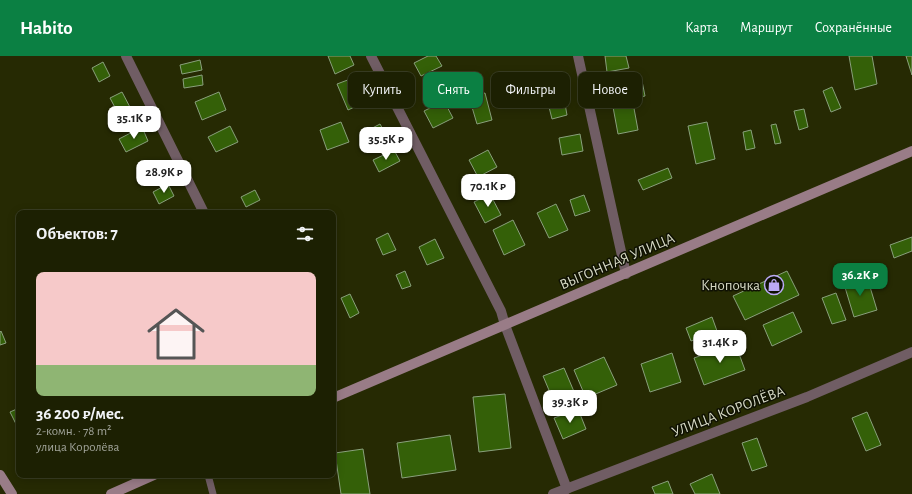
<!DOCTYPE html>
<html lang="ru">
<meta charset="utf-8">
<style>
:root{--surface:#1c2002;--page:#25280c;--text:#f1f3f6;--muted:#a0a399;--line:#3a3e24;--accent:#0b8043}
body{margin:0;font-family:"Alegreya Sans",sans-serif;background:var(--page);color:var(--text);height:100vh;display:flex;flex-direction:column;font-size:15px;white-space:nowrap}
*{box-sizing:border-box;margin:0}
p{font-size:13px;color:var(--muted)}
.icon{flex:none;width:22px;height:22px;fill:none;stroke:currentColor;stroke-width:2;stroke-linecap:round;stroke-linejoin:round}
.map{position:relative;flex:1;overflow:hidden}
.side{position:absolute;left:16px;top:154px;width:320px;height:268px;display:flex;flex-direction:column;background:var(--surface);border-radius:8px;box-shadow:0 2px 10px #0003,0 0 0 1px var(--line)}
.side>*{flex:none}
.banner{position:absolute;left:348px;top:16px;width:380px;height:36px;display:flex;gap:8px}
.price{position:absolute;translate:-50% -34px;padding:0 9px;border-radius:8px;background:#fff;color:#222;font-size:13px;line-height:26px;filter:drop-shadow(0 1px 2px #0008)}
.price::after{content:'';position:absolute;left:50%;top:24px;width:12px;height:9px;margin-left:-6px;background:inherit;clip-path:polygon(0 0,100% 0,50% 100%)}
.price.current{background:var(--accent);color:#fff}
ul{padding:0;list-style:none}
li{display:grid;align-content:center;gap:8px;height:212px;padding:0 20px}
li+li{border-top:1px solid var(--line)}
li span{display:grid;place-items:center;height:124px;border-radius:8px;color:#555}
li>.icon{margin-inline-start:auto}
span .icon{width:72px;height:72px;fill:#fffc;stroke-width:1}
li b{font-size:17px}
h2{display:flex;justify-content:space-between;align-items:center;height:48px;padding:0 20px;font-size:17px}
.tag{padding:0 14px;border-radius:8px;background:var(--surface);box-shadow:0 2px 10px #0003,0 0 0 1px var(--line);font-size:14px;line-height:36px}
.tag.current{background:var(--accent);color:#fff}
header{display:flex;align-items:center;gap:24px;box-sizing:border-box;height:56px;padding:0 20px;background:var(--accent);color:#fff}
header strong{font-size:19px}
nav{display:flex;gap:22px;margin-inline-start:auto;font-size:14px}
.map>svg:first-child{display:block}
.building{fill:#346008;stroke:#89a07c}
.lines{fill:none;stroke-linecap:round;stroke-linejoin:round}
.lane{stroke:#705d64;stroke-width:7}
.street{stroke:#705d64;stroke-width:10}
.secondary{stroke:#997c87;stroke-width:10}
.labels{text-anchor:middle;stroke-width:3;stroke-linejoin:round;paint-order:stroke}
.street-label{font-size:15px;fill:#d6d9c4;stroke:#0f1103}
.poi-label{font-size:15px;fill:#d6d9c4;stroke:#0f1103;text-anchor:end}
</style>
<header>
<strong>Habito</strong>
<nav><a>Карта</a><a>Маршрут</a><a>Сохранённые</a></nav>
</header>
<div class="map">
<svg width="912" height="438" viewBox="0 0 912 438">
<rect width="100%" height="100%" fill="#262a03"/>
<g class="building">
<path d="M328 0H350L354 9 335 18Z"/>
<path d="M428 0H436L442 10 421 20 414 7Z"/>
<path d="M605 0H626L629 12 607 16Z"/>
<path d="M849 0H872L877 28 855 34Z"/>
<path d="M906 0H912V19Z"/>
<path d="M200 4 202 14 182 18 180 9Z"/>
<path d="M103 6 110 20 99 26 92 12Z"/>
<path d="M202 19 203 29 184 32 183 23Z"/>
<path d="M361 19 372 43 348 54 337 28Z"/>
<path d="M641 20 645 40 613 46 608 25Z"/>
<path d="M544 30 547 44 521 48 519 35Z"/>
<path d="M832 31 841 52 831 56 823 35Z"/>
<path d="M122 36 132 55 120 61 110 42Z"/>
<path d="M219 36 226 54 202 64 195 46Z"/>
<path d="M485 37 492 64 477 68 469 41Z"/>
<path d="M444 45 453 62 433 72 424 55Z"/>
<path d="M633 47 638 74 618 78 613 51Z"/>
<path d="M565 48 567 59 552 63 549 51Z"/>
<path d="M804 53 808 71 799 74 794 55Z"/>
<path d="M341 66 349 86 327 94 320 74Z"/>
<path d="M707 66 715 103 696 108 688 70Z"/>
<path d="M380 68 388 82 368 92 361 78Z"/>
<path d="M776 68 781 87 775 88 771 69Z"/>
<path d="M230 70 238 86 216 96 208 81Z"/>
<path d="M142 71 148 85 126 96 119 83Z"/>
<path d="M751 74 755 92 746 94 743 76Z"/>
<path d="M580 78 583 95 562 99 559 82Z"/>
<path d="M394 94 400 105 379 116 373 104Z"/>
<path d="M488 94 497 111 478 121 469 104Z"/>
<path d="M668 112 672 122 643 134 638 124Z"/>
<path d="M168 128 174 140 159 148 153 136Z"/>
<path d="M255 134 260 144 246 151 241 141Z"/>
<path d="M490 138 501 159 485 167 474 146Z"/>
<path d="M584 139 590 155 575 160 570 144Z"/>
<path d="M556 148 568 174 549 182 537 157Z"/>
<path d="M513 164 525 189 504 199 493 174Z"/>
<path d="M388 177 396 194 383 199 376 183Z"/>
<path d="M912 181V195L894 202 890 189Z"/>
<path d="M435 183 444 202 427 209 419 191Z"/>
<path d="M405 215 411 230 402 233 396 219Z"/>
<path d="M787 215 799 239 745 264 733 240Z"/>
<path d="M867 221 877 254 854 261 844 228Z"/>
<path d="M836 237 846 264 832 268 822 242Z"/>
<path d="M350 238 359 257 350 262 341 242Z"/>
<path d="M793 256 802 276 772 290 763 269Z"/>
<path d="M712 261 717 275 691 285 686 272Z"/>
<path d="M1 275 6 287 0 289V276Z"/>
<path d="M735 287 745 314 704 329 694 302Z"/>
<path d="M672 297 681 326 650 336 641 308Z"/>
<path d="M604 301 617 329 586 342 574 314Z"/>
<path d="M564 312 575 338 554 346 543 320Z"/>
<path d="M505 338 511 392 479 396 473 341Z"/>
<path d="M19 352V367L16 368 10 356Z"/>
<path d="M578 353 586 373 563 383 554 362Z"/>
<path d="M867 356 881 389 866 395 852 362Z"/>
<path d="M450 379 456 414 402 422 397 387Z"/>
<path d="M757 382 767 410 752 415 742 387Z"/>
<path d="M363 393 370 438H341L335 397Z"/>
<path d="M712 418 720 438H695L690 428Z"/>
<path d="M668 425 673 438H655L652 431Z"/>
</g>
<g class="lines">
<path class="lane" d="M208 419 213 438"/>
<g class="street">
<path d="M126 0 204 157"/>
<path d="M371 0 501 255 505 269 567 433"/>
<path d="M578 0 626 218"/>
<path d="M553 438 807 341 912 296"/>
</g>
<g class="secondary">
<path d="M333 342 912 95"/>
<path d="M0 419 12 438"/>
<path d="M111 438 154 419"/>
</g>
</g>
<defs>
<g id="shop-ring" transform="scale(1)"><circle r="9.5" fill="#0f1103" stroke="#bbaaf6" stroke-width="1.5"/><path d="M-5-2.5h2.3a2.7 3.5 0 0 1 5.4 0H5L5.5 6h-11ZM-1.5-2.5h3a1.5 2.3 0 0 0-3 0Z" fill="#bbaaf6"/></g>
</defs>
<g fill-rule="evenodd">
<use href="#shop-ring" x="774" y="229"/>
</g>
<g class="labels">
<g class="street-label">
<text transform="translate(617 205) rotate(-23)" y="5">ВЫГОННАЯ УЛИЦА</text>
<text transform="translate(728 355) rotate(-21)" y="5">УЛИЦА КОРОЛЁВА</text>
</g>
<g class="poi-label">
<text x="760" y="234">Кнопочка</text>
</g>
</g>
</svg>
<b class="price" style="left:134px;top:84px">35.1K ₽</b>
<b class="price" style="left:386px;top:105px">35.5K ₽</b>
<b class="price" style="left:164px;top:138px">28.9K ₽</b>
<b class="price" style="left:488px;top:152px">70.1K ₽</b>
<b class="price current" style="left:860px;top:241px">36.2K ₽</b>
<b class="price" style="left:720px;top:308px">31.4K ₽</b>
<b class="price" style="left:570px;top:368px">39.3K ₽</b>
<div class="banner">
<a class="tag">Купить</a>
<a class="tag current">Снять</a>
<a class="tag">Фильтры</a>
<a class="tag">Новое</a>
</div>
<section class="side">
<h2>Объектов: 7<svg class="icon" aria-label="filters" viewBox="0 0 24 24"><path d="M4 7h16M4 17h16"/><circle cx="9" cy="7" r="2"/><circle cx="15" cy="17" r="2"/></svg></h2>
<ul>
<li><span style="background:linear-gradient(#f6c9c9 75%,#8fb573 0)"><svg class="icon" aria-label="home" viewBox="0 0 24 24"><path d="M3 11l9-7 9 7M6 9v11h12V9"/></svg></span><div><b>36 200 ₽/мес.</b><p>2-комн. · 78 m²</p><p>улица Королёва</p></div></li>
</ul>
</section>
</div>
